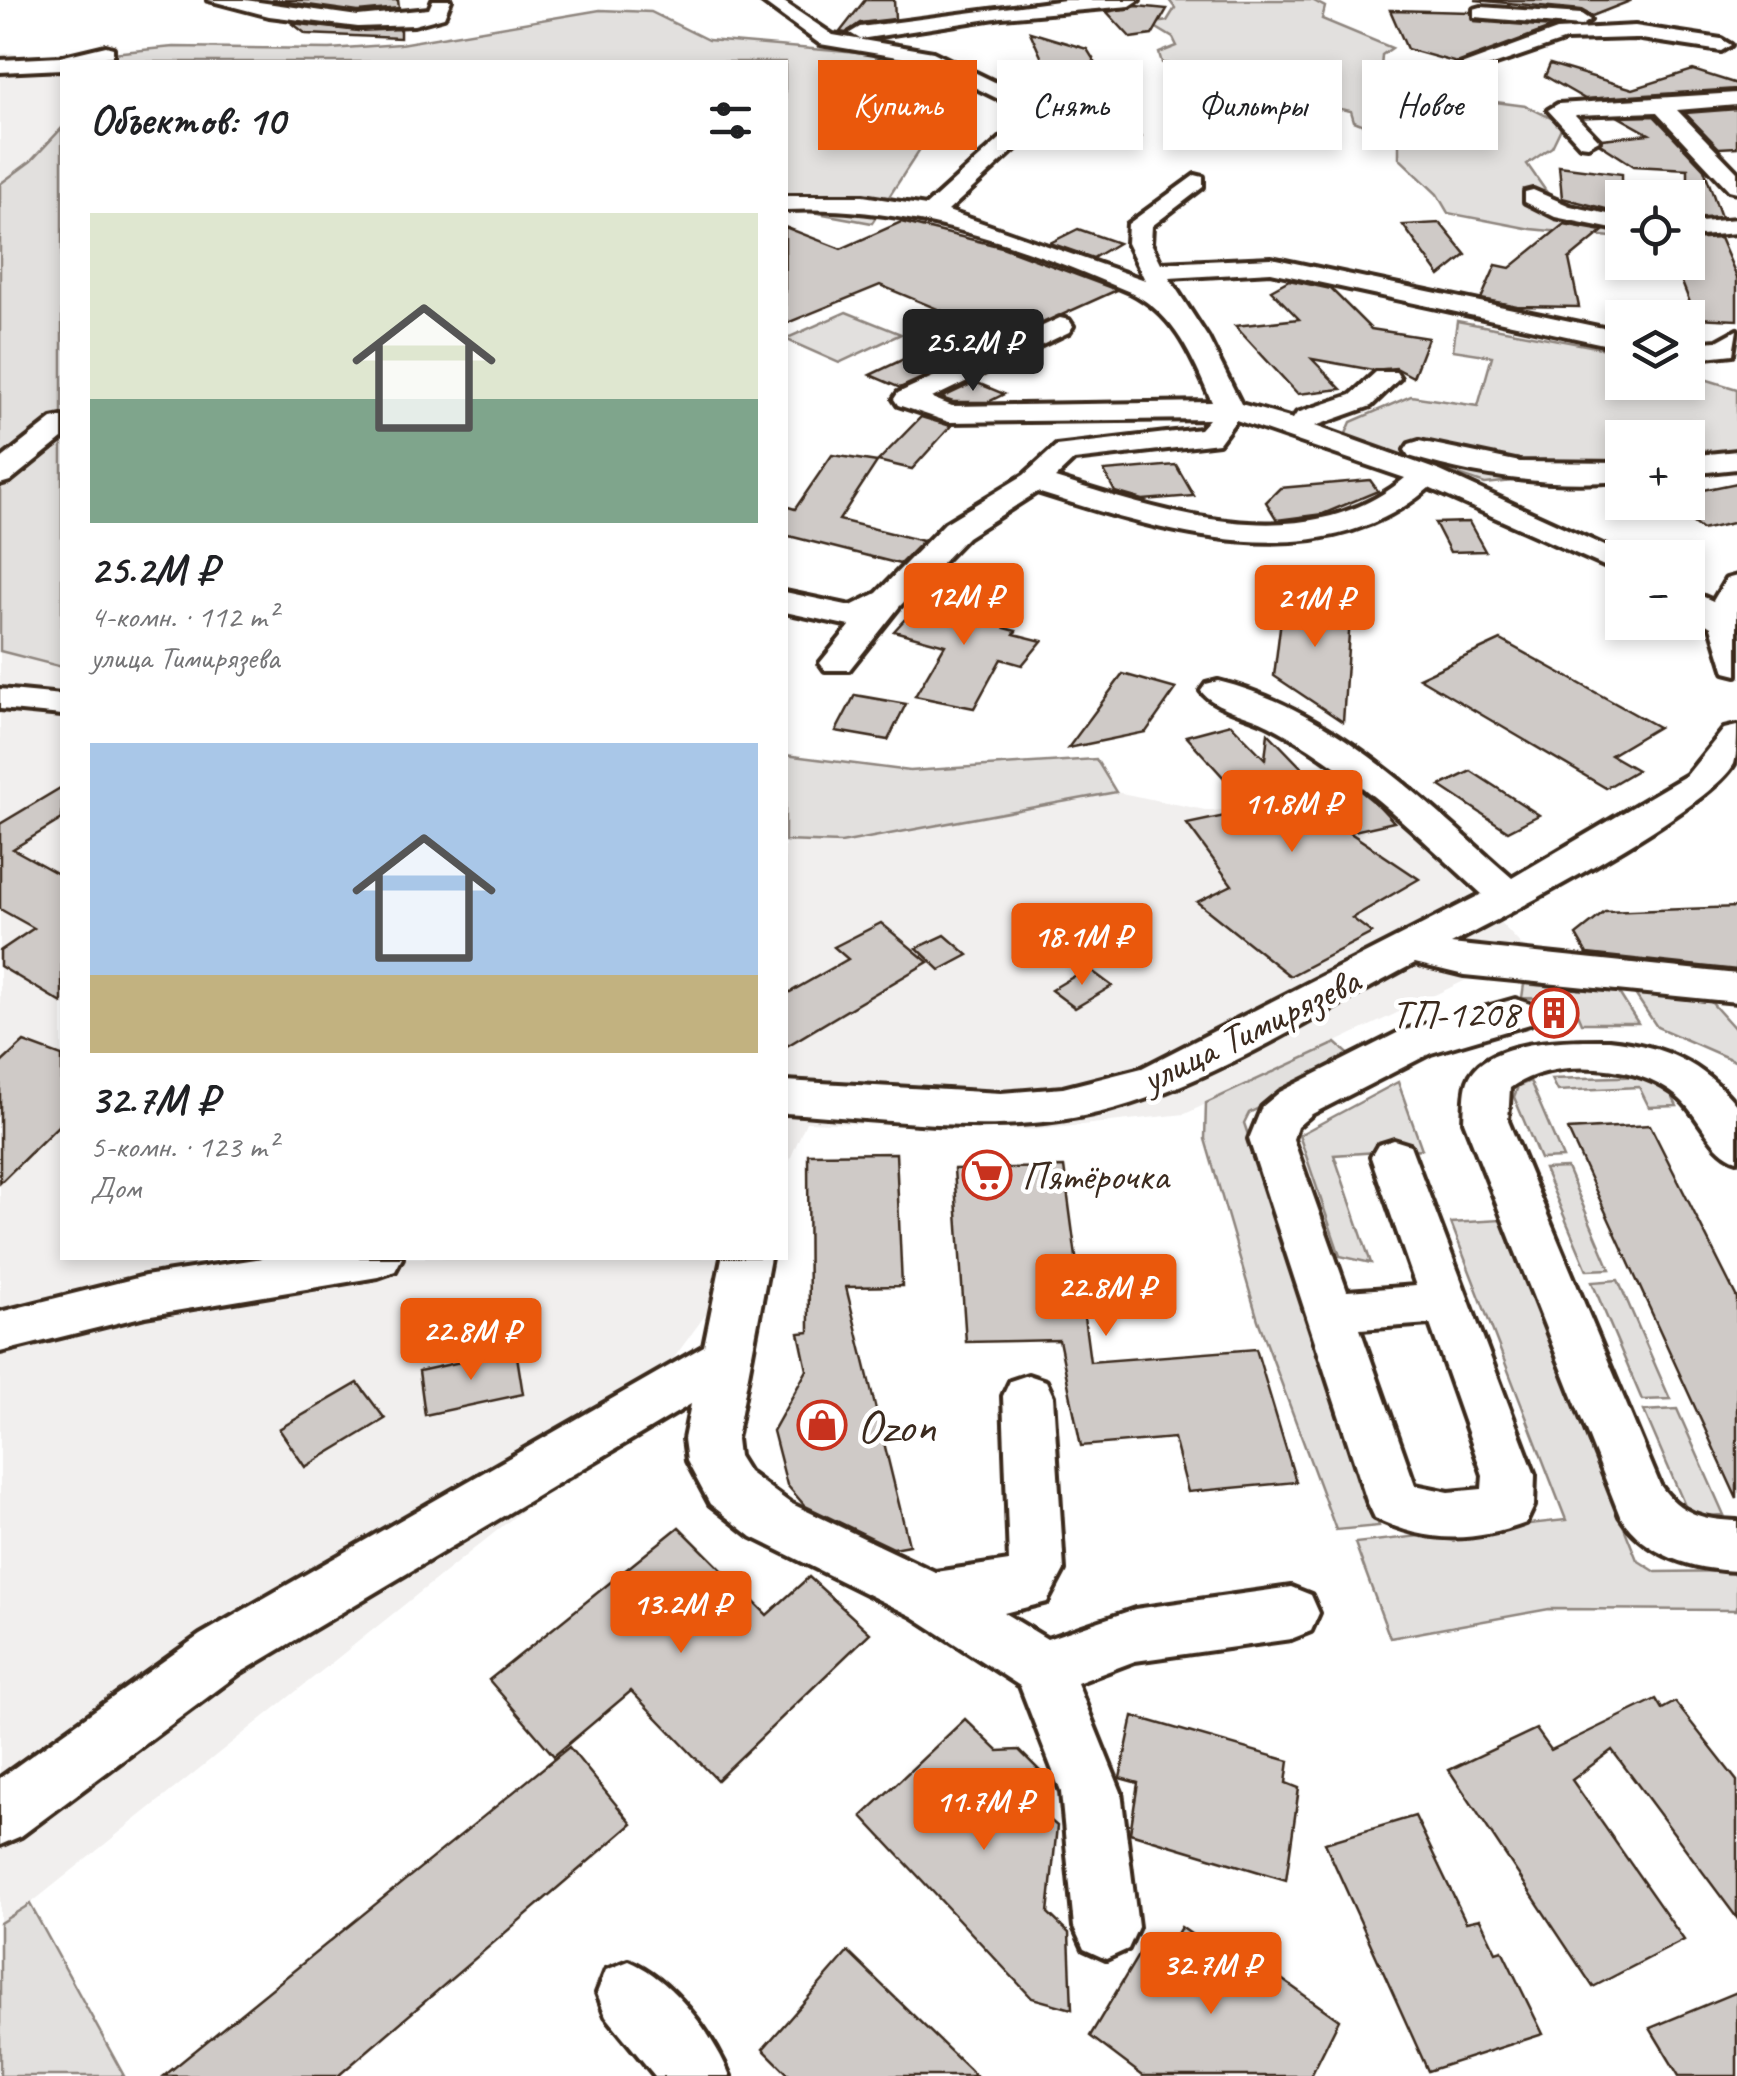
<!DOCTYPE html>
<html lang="ru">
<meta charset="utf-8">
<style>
:root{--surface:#fff;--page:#f6f6f6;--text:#202124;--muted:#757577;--accent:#ea580c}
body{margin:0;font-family:Caveat,sans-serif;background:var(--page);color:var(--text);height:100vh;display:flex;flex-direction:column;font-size:38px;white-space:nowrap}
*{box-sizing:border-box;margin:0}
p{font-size:32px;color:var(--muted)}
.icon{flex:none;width:55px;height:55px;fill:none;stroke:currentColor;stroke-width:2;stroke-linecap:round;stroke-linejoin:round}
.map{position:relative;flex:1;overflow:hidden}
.drawer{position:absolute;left:60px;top:60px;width:728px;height:1200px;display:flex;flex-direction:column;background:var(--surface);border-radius:0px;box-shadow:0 5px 15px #0003}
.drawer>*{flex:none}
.top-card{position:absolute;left:818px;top:60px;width:768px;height:90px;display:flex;gap:20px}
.controls{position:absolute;left:1605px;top:180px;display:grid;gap:20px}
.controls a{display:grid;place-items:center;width:100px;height:100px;border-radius:0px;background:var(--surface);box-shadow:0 5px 15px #0003;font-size:50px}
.price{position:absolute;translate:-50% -85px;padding:0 22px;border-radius:10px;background:var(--accent);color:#fff;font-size:32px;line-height:65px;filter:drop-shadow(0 2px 5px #0008)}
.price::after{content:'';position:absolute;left:50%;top:60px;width:30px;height:22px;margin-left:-15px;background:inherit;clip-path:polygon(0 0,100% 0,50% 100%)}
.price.selected{background:#222;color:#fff}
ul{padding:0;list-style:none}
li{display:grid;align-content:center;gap:20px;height:530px;padding:0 30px}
li span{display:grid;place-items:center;height:310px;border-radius:0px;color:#555}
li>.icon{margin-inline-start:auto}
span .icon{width:180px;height:180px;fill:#fffc;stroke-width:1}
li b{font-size:42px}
h2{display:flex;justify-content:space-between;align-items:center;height:120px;padding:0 30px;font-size:42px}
.chip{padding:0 35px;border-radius:0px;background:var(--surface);box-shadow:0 5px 15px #0003;font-size:35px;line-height:90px}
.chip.selected{background:var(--accent);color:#fff}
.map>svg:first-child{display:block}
.built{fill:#f1efee}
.green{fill:#e2e0de;stroke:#8e857e;stroke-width:2.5}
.building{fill:#cfcac7;stroke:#3b2a1e;stroke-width:2.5}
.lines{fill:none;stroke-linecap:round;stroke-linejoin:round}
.minor-casing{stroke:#3b2a1e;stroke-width:8}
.minor{fill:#fff;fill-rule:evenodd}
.labels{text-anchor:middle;stroke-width:9;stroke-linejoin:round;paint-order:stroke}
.poi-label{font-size:40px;fill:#3b2a1e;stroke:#fff;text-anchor:end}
.street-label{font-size:40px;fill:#3b2a1e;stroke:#fff}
.near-poi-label{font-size:48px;fill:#3b2a1e;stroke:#fff;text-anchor:start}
</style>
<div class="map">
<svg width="1737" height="2076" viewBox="0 0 1737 2076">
<rect width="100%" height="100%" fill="#fff"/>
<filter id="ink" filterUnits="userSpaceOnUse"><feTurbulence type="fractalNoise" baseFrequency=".01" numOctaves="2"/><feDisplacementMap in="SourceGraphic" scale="20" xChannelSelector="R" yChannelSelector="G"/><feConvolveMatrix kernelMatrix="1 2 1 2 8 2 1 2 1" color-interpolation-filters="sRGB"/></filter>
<g filter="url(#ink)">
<g class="built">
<path d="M11 53 35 59 72 57 70 62H62V128L31 161 0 184V54Z"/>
<path d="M0 651 62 667V1258H747L619 1433 30 1904 0 1923Z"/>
<path d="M1369 783 1527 951 1185 1114 1035 1130 806 1122 785 1171V841L841 843 1116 792 1210 811 1266 806Z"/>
</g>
<g class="green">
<path d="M1169 0H1312L1325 7 1322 19 1392 48 1382 55 1381 68 1438 78 1457 97 1526 106 1563 124 1552 147 1527 164 1557 207 1622 217V238L1531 229 1448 213 1437 194 1399 158V139L1354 121 1351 111 1288 99 1257 78 1162 63 1159 53 1177 46 1173 38 1150 24 1167 21 1175 8Z"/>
<path d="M600 10 651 12 708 40 870 54 909 77 935 126 872 223 785 207V62H70L72 57 173 47 330 49 400 44Z"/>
<path d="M62 128V667L0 651V184L31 161Z"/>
<path d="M846 312 901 334 839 363 785 339Z"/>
<path d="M1457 321 1622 352V382H1688V374L1737 389V456L1690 447 1688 438 1674 437 1658 428 1622 438V449L1606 471 1485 484 1345 436 1351 422 1411 396 1478 406 1492 356 1453 350Z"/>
<path d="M785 755 910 771 1096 759 1116 792 841 843 785 841Z"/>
<path d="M1524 984 1619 993 1638 1023H1581L1571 999 1522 998Z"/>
<path d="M1631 988 1701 991 1737 1031V1062L1657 1027Z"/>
<path d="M1336 1043 1355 1060 1249 1113 1244 1123 1379 1526 1336 1530 1258 1320 1205 1139 1206 1103Z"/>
<path d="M1651 1076 1669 1090 1677 1106 1649 1107 1639 1087 1557 1091 1551 1079Z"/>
<path d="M1530 1081 1563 1158 1540 1159 1514 1097 1518 1086Z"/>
<path d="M1398 1082 1422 1149 1334 1155 1371 1263 1340 1256 1299 1135Z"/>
<path d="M1567 1168 1610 1269 1587 1270 1544 1169Z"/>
<path d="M1501 1220 1637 1560 1656 1572 1737 1571V1610L1549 1609 1390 1638 1355 1543 1566 1520 1451 1223Z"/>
<path d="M1618 1280 1670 1399 1642 1400 1592 1282Z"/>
<path d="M1677 1409 1724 1515 1701 1516 1685 1506 1644 1411Z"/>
<path d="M30 1904 124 2076H0V1923Z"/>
</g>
<g class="building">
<path d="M272 0H398L399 8 358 12Z"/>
<path d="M865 0H894L895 19 860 23 846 33 840 32Z"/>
<path d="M1475 0H1629L1630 1 1592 16 1581 10Z"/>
<path d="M1137 6 1167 9 1152 35 1131 38 1107 12Z"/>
<path d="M1390 10 1470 12 1474 21 1553 27 1457 63 1407 49Z"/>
<path d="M292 23 358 31 400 29V38L306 34Z"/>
<path d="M1030 32 1087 49 1141 136 1074 132 1062 105 1072 88 1056 90Z"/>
<path d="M1550 64 1633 89 1693 70 1737 84V89L1585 99 1545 76Z"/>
<path d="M1737 109V147L1719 148 1685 113Z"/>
<path d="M1654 116 1704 169 1721 217 1688 219V169L1634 166 1600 144 1602 139 1649 134 1619 117Z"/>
<path d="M1559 166 1622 174V213L1562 198Z"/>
<path d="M901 222 1002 247 1117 290 900 388 870 375 976 325 880 285 785 324V227L841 249Z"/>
<path d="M1440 223 1466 255 1440 276 1403 225Z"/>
<path d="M1564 224 1603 231 1569 259 1579 307 1517 306 1481 299 1496 265 1510 268Z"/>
<path d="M1078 229 1118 243 1093 258 1050 243Z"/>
<path d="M1720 238 1737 277V320L1696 318 1674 262H1688V240Z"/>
<path d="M1289 280 1331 289 1371 329 1428 338 1413 377 1396 368 1373 370 1312 359 1341 389 1298 394 1235 326 1299 319 1271 290Z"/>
<path d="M975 382 1004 394 988 402H953L941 398Z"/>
<path d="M921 417 951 426 912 469 878 461Z"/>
<path d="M832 455 877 462 839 520 923 541 900 564 785 535V506L795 509Z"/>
<path d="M1176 465 1194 496 1143 500 1115 492 1104 471Z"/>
<path d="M1370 480 1378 491 1323 514 1277 520 1266 502 1280 488Z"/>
<path d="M1737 483V522L1702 530 1688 519V493Z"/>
<path d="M1469 522 1485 551 1450 552 1435 523Z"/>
<path d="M929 593 989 608 986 612 1004 617 1001 622 1009 623 1005 628 1016 631 1014 634 1042 641 1022 665 1001 659 974 708 915 696 945 645 894 631Z"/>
<path d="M1284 595 1351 603 1343 722 1274 676Z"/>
<path d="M1501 640 1658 727 1611 755 1637 770 1606 788 1419 678Z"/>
<path d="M1123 674 1176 689 1146 732 1068 748Z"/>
<path d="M855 695 906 704 888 740 836 731Z"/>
<path d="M1231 724 1265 759 1268 733 1327 794 1357 788 1379 806 1394 822 1349 832 1419 879 1352 918 1372 933 1290 976 1197 902 1232 885 1187 824 1253 810 1186 736Z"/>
<path d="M1471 771 1539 815 1508 831 1440 786Z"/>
<path d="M62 787V819L13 849 62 876V1003L0 966V951L34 928 0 909V824Z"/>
<path d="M1737 907V970L1587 954 1576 935 1605 912Z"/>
<path d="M881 923 928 962 785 1047V995L848 959 834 947Z"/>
<path d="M945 935 968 955 940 970 917 948Z"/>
<path d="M1088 968 1112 986 1075 1008 1051 990Z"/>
<path d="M24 1042 62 1056V1122L0 1183V1064Z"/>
<path d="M1650 1125 1737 1298V1499L1568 1130Z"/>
<path d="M896 1153 902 1286 846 1287 909 1545 893 1548 805 1506 787 1485 773 1431 807 1370 799 1333 809 1332 808 1154Z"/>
<path d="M1064 1167 1090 1362 1256 1349 1296 1482 1188 1492 1174 1438 1081 1446 1059 1340 966 1342 954 1169Z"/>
<path d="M516 1350 523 1394 425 1415 419 1371Z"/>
<path d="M358 1383 385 1419 305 1467 279 1429Z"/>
<path d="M679 1527 767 1615 809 1577 870 1633 717 1780 631 1691 554 1756 489 1680Z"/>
<path d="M1656 1699 1662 1709 1675 1702 1737 1781V1918L1612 1750 1572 1780 1684 1940 1593 1987 1449 1770 1536 1729 1551 1750Z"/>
<path d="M1133 1716 1289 1761 1286 1783 1299 1788 1286 1880 1130 1833 1138 1783 1120 1778Z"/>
<path d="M965 1719 998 1751 1019 1750 1042 1773 1037 1809 1057 1826 1048 1913 1069 1933 1072 2009 1032 1998 862 1816Z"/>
<path d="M569 1747 632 1824 338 2076H164Z"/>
<path d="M1415 1816 1466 1922 1480 1919 1496 1952 1502 1950 1543 2034 1428 2071 1325 1843Z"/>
<path d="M1181 1927 1237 1966 1245 1953 1339 2020 1311 2076H1143L1090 2036 1146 1942 1165 1954Z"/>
<path d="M848 1952 976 2076H790L763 2049Z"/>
<path d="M1737 1992V2076H1679L1650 2028Z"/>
</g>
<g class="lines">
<g class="minor-casing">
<g id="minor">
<path d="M208 0H245L358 16 429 9 433 0H451L444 17 414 25 358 27 269 16Z"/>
<path d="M760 0H781L833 35 933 52 1042 105 1045 109 1027 138 948 211 1145 280 1127 243 1128 224 1195 175 1203 177V187L1152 226 1151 243 1161 263 1271 258 1622 332V348L1271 272 1169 278 1208 338 1241 404 1293 419 1297 413 1351 395 1376 372H1396L1400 378 1371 406 1315 426 1440 471 1631 558H1622V574L1429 488C1318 583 1160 531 1037 492L967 537 899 607 849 670H825L820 663 850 626 785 612V592L851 606 877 593 945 523 1024 475 1056 446 1200 429 1209 419 949 422 898 405 894 399 898 393 1060 318 1069 320 1073 326 1069 332 932 398 952 406 1212 402C1192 357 1176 315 1130 292 1019 244 907 204 785 210V196H863L926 206 1011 129 1023 111 921 61 820 44ZM1236 420 1405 478C1305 561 1164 512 1055 478L1074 460 1219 443Z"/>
<path d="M1065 0H1139L1130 6 1002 17 860 39 850 33 860 27Z"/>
<path d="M1481 7 1581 14 1590 20 1581 26 1474 17V9Z"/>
<path d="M1635 26 1721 39 1731 45 1721 51 1635 38 1566 40 1429 87 1412 83 1557 30Z"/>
<path d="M106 46 113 48V56L62 62V69L0 72V60L60 57Z"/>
<path d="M1737 93V105L1677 110 1737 172V192L1729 190 1656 112 1575 115 1599 140 1588 146 1580 145 1548 110 1558 104Z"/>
<path d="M1533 190 1570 206 1622 217V231L1555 217 1525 202V192Z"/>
<path d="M1737 219V233L1688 237V223Z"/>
<path d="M1737 330 1733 354 1688 359V343L1717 341Z"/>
<path d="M62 417V439L10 481 0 484V460L52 419Z"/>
<path d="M1419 441 1520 462 1622 463V481C1550 487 1478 477 1409 456L1405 450 1409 444Z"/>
<path d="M1737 451V469L1688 474V456Z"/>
<path d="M1737 576V675L1725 672 1711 627 1688 613V590L1713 601 1726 579Z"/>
<path d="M1218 681C1334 709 1425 802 1512 878L1687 775 1724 729 1737 726C1737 738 1737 754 1734 764 1706 812 1508 914 1451 944L1737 974V1002L1464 975 1415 963C1306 1020 1184 1103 1060 1120 970 1133 875 1118 785 1113V1081L1001 1093 1063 1088 1142 1068 1482 894C1416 834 1350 767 1269 725 1250 715 1213 708 1201 691L1206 684Z"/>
<path d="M0 689 62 695V715L0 709Z"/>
<path d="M1515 999 1530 1004 1536 1014 1530 1024 1431 1053 1312 1114 1297 1127 1293 1139 1347 1291 1416 1286 1371 1157 1378 1145 1394 1140 1410 1145 1535 1475 1534 1506 1526 1523C1472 1543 1427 1543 1375 1518L1367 1501 1249 1139 1262 1107 1280 1092 1401 1031ZM1430 1324 1483 1475 1482 1489 1449 1492 1415 1485 1360 1329Z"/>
<path d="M1609 1040C1663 1046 1703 1062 1737 1106V1160C1711 1152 1701 1118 1680 1099 1642 1063 1552 1056 1510 1088L1508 1121 1660 1485C1680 1514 1703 1520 1737 1521V1571C1691 1569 1646 1556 1620 1516L1464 1121C1465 1109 1464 1092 1468 1081 1483 1038 1573 1040 1609 1040Z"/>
<path d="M263 1258H402L395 1271 378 1277 145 1316 0 1352V1312L145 1276Z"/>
<path d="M722 1258H770L736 1439 738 1456 748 1472 790 1503 935 1572 1009 1561 1003 1396 1010 1381 1028 1375 1046 1381 1053 1396 1064 1570 1047 1602 1004 1613 1047 1639 1135 1609 1291 1587 1311 1595 1319 1613 1311 1631 1291 1639 1135 1661 1077 1683 1121 1792 1138 1927 1128 1949 1106 1959 1084 1949 1074 1927 1061 1792 1020 1686 912 1616 752 1537 710 1504 687 1461 684 1439 691 1404 240 1673 21 1836 0 1845V1778L200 1635 704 1346Z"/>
<path d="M629 1961C671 1978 713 2034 730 2076H655L606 2016 597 1993 606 1970Z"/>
</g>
</g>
<use href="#minor" class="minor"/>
</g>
</g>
<defs>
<g id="building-ring" transform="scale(2.5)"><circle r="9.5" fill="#fff" stroke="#c8321e" stroke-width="1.5"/><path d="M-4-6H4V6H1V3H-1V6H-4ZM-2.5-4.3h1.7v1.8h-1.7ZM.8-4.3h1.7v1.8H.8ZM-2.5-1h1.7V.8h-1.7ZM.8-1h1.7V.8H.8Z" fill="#c8321e"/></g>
<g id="supermarket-ring" transform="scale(2.5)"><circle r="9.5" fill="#fff" stroke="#c8321e" stroke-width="1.5"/><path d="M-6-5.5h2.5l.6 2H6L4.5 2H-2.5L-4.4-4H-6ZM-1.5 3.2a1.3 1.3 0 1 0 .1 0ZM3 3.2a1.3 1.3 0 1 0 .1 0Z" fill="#c8321e"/></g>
<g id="shop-ring" transform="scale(2.5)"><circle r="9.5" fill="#fff" stroke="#c8321e" stroke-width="1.5"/><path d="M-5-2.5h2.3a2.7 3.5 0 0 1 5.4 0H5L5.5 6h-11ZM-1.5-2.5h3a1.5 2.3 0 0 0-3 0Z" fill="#c8321e"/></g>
</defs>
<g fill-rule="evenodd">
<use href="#building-ring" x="1554" y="1013"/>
<use href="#supermarket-ring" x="987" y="1175"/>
<use href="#shop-ring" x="822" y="1425"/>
</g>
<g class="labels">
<g class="poi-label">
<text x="1519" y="1027">ТП-1208</text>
<text x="1022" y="1189" text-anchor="start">Пятёрочка</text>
</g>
<g class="street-label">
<text transform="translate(1250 1029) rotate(-26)" y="14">улица Тимирязева</text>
</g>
<g class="near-poi-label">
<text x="857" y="1442">Ozon</text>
</g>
</g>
</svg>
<div class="controls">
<a><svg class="icon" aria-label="locate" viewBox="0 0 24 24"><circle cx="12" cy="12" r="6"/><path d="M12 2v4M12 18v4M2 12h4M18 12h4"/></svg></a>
<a><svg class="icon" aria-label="layers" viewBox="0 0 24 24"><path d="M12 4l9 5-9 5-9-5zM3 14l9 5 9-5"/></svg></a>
<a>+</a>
<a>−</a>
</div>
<b class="price selected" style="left:973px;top:394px">25.2M ₽</b>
<b class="price" style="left:964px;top:648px">12M ₽</b>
<b class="price" style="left:1315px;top:650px">21M ₽</b>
<b class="price" style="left:1292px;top:855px">11.8M ₽</b>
<b class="price" style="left:1082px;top:988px">18.1M ₽</b>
<b class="price" style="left:1106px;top:1339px">22.8M ₽</b>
<b class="price" style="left:471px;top:1383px">22.8M ₽</b>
<b class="price" style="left:681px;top:1656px">13.2M ₽</b>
<b class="price" style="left:984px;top:1853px">11.7M ₽</b>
<b class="price" style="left:1211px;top:2017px">32.7M ₽</b>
<div class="top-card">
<a class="chip selected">Купить</a>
<a class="chip">Снять</a>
<a class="chip">Фильтры</a>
<a class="chip">Новое</a>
</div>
<section class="drawer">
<h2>Объектов: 10<svg class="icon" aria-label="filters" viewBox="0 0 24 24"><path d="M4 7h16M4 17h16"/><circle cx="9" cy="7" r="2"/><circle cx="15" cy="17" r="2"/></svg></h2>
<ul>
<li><span style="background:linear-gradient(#dfe7d0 60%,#7fa58c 0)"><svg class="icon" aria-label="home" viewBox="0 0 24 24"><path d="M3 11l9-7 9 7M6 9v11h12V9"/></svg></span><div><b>25.2M ₽</b><p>4-комн. · 112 m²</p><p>улица Тимирязева</p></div></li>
<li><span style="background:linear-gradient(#a9c7e8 75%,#c2b280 0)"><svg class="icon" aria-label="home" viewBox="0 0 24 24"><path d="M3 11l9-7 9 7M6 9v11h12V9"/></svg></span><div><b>32.7M ₽</b><p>5-комн. · 123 m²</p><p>Дом</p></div></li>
</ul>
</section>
</div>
